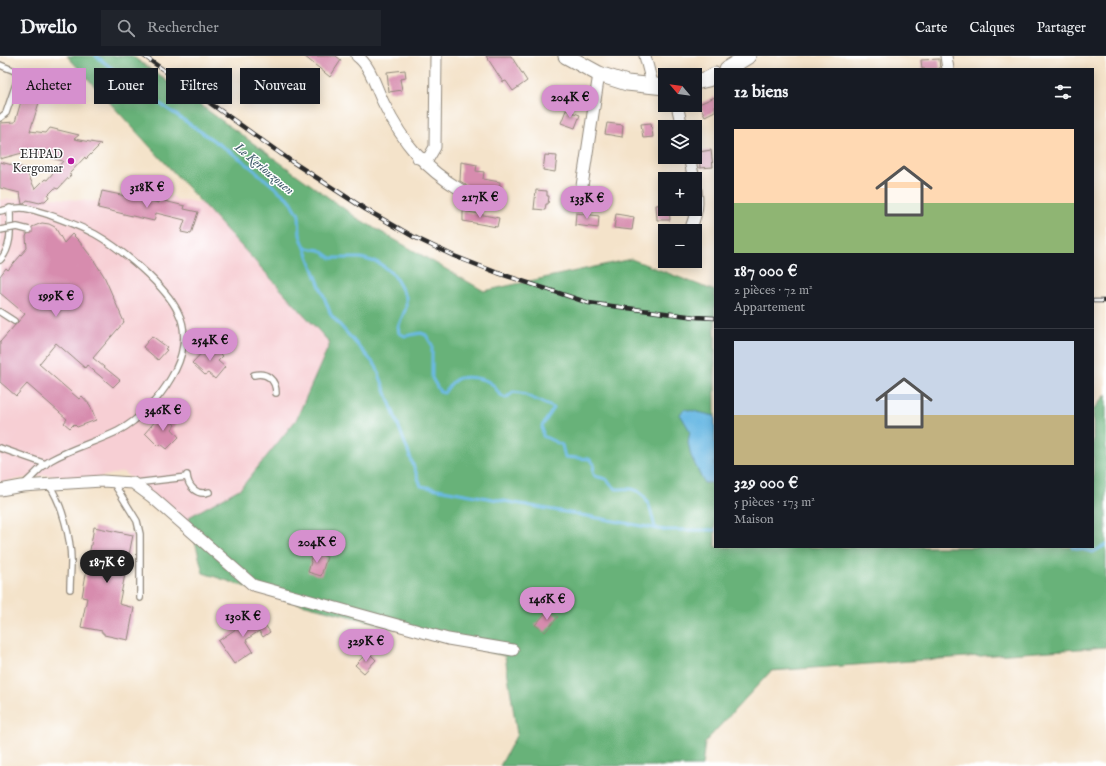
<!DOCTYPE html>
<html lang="fr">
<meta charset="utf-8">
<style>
:root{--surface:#171b24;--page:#20242c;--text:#f1f3f6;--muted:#9ea1a6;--line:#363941;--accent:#d690ce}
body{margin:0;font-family:"IM FELL English",serif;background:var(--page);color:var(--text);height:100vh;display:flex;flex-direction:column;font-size:15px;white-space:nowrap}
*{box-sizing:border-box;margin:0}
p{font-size:13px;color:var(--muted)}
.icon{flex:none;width:22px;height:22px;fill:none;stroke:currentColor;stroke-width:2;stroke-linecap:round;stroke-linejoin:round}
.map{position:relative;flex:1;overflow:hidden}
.drawer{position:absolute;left:714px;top:12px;width:380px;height:480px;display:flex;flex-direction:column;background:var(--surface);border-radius:0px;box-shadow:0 2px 10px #0003}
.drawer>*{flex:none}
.hud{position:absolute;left:12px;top:12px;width:380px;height:36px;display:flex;gap:8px}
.needle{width:26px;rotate:299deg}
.controls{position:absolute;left:658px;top:12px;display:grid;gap:8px}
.controls a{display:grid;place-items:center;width:44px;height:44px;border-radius:0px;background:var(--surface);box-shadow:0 2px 10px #0003;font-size:20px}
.price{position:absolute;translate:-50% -34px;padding:0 9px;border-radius:14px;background:var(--accent);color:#111;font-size:13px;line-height:26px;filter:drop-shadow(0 1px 2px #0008)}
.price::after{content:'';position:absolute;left:50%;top:24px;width:12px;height:9px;margin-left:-6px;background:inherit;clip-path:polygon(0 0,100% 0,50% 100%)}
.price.active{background:#222;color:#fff}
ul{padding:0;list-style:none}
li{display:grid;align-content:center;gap:8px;height:212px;padding:0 20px}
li+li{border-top:1px solid var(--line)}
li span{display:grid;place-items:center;height:124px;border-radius:0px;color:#555}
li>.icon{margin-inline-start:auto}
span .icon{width:72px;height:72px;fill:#fffc;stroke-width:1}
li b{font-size:17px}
h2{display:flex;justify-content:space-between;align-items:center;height:48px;padding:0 20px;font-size:17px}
.tag{padding:0 14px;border-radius:0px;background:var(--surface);box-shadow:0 2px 10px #0003;font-size:14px;line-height:36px}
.tag.active{background:var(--accent);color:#111}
header{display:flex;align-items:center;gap:24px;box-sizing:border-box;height:56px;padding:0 20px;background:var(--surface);border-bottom:1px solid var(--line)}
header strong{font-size:19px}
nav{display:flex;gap:22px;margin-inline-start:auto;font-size:14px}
.search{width:280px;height:36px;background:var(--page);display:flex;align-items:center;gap:10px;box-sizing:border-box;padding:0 14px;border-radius:0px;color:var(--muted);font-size:15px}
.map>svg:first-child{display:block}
.built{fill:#f7cfd4}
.forest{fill:#68b279;stroke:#4a6e52}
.water{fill:#6ab9e4;stroke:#4a7288}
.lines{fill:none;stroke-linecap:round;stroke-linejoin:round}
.stream{stroke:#6ab9e4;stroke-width:3}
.building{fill:#d78cae}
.lane-casing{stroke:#90877a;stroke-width:8}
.street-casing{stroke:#90877a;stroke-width:13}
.secondary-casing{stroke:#90877a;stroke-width:17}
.lane{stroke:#fff;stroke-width:5.5}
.street{stroke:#fff;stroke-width:11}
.secondary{stroke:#fff;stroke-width:15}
.rail-casing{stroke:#2b2b2b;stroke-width:4.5}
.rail{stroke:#fff;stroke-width:3;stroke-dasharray:9;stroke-linecap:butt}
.lane-bridge-casing{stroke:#90877a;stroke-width:8;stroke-linecap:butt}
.lane-bridge{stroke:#fff;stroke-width:5.5}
.poi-dot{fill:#b5179e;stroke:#fff;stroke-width:1.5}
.labels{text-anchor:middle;stroke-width:3;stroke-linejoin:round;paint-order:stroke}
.poi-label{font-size:12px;fill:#2b2b2b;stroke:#fff;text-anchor:end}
.water-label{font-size:13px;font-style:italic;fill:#415d6c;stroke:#fff}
</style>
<header>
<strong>Dwello</strong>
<div class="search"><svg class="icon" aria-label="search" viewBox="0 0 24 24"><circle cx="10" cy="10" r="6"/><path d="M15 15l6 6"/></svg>Rechercher</div>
<nav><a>Carte</a><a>Calques</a><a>Partager</a></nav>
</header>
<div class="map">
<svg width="1106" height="710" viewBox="0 0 1106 710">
<rect width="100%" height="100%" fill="#fff"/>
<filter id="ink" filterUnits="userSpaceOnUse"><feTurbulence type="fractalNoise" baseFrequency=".025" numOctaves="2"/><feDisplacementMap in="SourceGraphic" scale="8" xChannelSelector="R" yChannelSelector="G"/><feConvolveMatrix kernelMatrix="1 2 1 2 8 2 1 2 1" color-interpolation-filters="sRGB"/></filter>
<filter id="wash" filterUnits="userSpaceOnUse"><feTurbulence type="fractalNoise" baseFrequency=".012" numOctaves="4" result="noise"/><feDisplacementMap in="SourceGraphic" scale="16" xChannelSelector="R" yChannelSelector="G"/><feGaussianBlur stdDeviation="0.9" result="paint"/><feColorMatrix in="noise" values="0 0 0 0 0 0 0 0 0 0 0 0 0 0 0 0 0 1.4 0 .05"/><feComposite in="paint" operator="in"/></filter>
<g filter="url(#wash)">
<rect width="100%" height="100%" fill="#f4e3ca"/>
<path class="built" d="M173 140 177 144 215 148 327 280 342 328 230 449 205 463 185 466 123 416 86 424 46 419 0 426V144L45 141 92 145Z"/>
<path class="forest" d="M67 0H132L357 162 484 235 631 203 715 235V491H1093V354L1106 339V591L771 615 705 686 702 710H500L517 678 505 600 290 545 203 517 189 461 241 432 296 364 330 287Z"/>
<path class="water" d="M684 353 715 360V427H704L691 400 688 386 690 375 680 358Z"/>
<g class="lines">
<g class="stream">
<path d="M96 0 140 34 242 104 291 145 299 159 300 179 331 259 376 310 421 430 664 474"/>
<path d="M306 192 320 194 331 202H361L379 207 394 219 406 241V252L398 271 399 277 405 280 421 277 426 279 432 289V322L440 336 444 337C447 333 450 328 454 325 462 318 486 322 493 329 498 335 499 340 506 342L513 336 521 337 554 352 542 370 543 380 562 389 565 401 589 403 594 408 593 416 595 420 606 423 616 433C622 433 630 432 635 434 649 438 652 460 655 472H657"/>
<path d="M663 474H715"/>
<path d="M1072 491 1093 496 1106 489"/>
</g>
</g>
<g id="blocks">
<g class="building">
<path d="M304 0H336L341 4 330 21Z"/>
<path d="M486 0H511L527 25 513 35 506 25 503 26Z"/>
<path d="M939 3 940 13H922L921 4Z"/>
<path d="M405 14 406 22 400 23 402 34 389 36 387 16Z"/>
<path d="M29 18 44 21 42 30 44 31 30 75 46 77 50 72 79 79 74 83 101 88 86 103 85 101 69 118 71 119 58 133 55 132 48 139 49 141 45 145H42L40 147 27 144 24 148H22L20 137 0 132V106L25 112 35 133 45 123 47 124 63 105 26 96 0 103V67L15 66Z"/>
<path d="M715 41V55L705 60 699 48Z"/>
<path d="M566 54 580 59 575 72 561 67Z"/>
<path d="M607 67 623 69 622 81 605 78Z"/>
<path d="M651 67 653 81 643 82 641 68Z"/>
<path d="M711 94 713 111 700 112 699 96Z"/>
<path d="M545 99 557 100 555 116 543 114Z"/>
<path d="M461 106 477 109 476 115 484 116 483 123 500 126 499 137 468 132 465 128 460 125Z"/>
<path d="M536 134 547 135V140H549L548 148H546L545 154 534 153Z"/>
<path d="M102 135 159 147 160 144 185 150 184 153 198 156 191 178 181 176 185 164 156 157 154 165 98 152Z"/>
<path d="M665 148V153H669L670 164H657L656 149Z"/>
<path d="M463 155 499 162 497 171 463 165Z"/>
<path d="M576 157 599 160 598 172 575 169Z"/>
<path d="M616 158 634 161 632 174 614 172Z"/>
<path d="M42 167 49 168 55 171 64 187 72 178 79 185 93 203 104 220 124 266 93 302 120 324 113 331 87 309 85 312 56 287 39 308 79 343 82 340 90 349 96 364 77 371 74 368 70 372 64 367 67 363 27 328 16 340 0 326V286L25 258 0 237V220L6 212 8 214 27 192 26 181 27 178 32 177V171Z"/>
<path d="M152 280 167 291 165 293 167 294 158 304 143 291Z"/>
<path d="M210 288 223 300 218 305 225 311 215 323 208 317 205 319 192 307Z"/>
<path d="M163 356 175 369 172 373 179 381 167 393 161 388 158 390 145 377Z"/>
<path d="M94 471 133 479 119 548 134 552 128 584 104 579V577H102V575L81 571 87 542 82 541Z"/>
<path d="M313 496 327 501 321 520 308 516 311 506 310 505Z"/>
<path d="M549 553 558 561 545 576 535 569Z"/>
<path d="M260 557 265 565 263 566 270 576 263 581 259 575 246 584 253 595 234 608 218 585Z"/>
<path d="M368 596 376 604 364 617 355 609Z"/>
</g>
</g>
</g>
<g filter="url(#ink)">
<use href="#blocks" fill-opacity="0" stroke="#90877a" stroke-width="1"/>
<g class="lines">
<g class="lane-casing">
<g id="lane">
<path d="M0 9 15 15 18 22 6 57 0 62"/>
<path d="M0 155C7 153 14 152 21 152 30 152 39 156 47 158 63 164 80 170 95 178 120 192 166 230 178 256 189 277 183 302 171 322 159 343 139 364 118 375 96 386 72 392 51 404 41 410 33 421 24 428"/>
<path d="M0 204C13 191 10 169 10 152"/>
<path d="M0 256 14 265"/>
<path d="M254 319C267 316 276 324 276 337"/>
<path d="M0 392 46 408"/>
<path d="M187 419C188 431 197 440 209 436"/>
<path d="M115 426 116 431 137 465 140 478V542"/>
<path d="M135 427 187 421"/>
<path d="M49 429C62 447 71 483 71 505 71 515 70 524 70 533"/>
</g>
</g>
<g class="street-casing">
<g id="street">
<path d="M357 0C371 10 376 33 384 48 403 87 424 112 461 134"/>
<path d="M645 0 653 31"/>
<path d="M946 0 948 13"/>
<path d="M677 49 682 71"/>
<path d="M689 101 694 123"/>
<path d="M418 102 428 103 435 91 436 0"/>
<path d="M582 130 599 18"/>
<path d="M688 175 690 174C697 157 699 147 695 129"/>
<path d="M0 434 22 430 102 425 133 427 152 441 253 529 448 583 513 594"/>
</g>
</g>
<g class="secondary-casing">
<g id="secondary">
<path d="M566 0 599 18 627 27 665 31"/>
<path d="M727 13 748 0"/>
<path d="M695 26 708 23 715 19"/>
</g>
</g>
<use href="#lane" class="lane"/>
<use href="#street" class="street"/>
<use href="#secondary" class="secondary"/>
<g class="rail-casing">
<g id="rail">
<path d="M144 0 291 105 365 153 414 181 454 200 498 217 589 247 695 261 715 262"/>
<path d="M1093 245H1106"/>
</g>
</g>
<use href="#rail" class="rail"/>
<g class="lane-bridge-casing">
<path id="lane-bridge" d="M0 174 17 171 29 174"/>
</g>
<use href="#lane-bridge" class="lane-bridge"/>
</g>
</g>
<circle class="poi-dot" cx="71" cy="105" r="4"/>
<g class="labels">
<g class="poi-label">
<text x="63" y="102">EHPAD<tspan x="63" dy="14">Kergomar</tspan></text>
</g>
<g class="water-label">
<text transform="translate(265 112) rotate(40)" y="5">Le Kerlouzouen</text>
</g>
</g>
</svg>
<div class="controls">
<a><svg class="needle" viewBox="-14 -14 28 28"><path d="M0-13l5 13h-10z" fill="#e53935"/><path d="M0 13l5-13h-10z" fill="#9ea1a6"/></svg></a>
<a><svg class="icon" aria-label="layers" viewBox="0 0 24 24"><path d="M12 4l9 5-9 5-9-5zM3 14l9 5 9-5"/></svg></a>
<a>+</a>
<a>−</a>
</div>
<b class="price" style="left:570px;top:63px">204K €</b>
<b class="price" style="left:147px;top:153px">318K €</b>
<b class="price" style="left:480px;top:163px">217K €</b>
<b class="price" style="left:587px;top:164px">133K €</b>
<b class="price" style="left:56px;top:262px">199K €</b>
<b class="price" style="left:210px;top:306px">254K €</b>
<b class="price" style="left:163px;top:376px">346K €</b>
<b class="price" style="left:317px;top:508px">204K €</b>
<b class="price active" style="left:107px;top:528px">187K €</b>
<b class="price" style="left:547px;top:565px">146K €</b>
<b class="price" style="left:243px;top:582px">130K €</b>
<b class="price" style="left:366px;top:607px">329K €</b>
<div class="hud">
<a class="tag active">Acheter</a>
<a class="tag">Louer</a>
<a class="tag">Filtres</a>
<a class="tag">Nouveau</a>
</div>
<section class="drawer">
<h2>12 biens<svg class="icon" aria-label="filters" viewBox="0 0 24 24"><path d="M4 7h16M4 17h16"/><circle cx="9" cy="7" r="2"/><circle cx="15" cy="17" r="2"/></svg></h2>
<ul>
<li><span style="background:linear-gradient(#ffd9b3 60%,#8fb573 0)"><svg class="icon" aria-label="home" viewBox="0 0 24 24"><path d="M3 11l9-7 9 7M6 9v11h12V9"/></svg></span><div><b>187 000 €</b><p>2 pièces · 72 m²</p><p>Appartement</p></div></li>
<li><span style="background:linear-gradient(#c9d6e8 60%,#c2b280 0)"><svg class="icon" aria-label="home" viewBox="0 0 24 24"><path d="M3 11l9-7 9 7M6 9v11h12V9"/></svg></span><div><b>329 000 €</b><p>5 pièces · 173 m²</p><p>Maison</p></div></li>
</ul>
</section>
</div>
